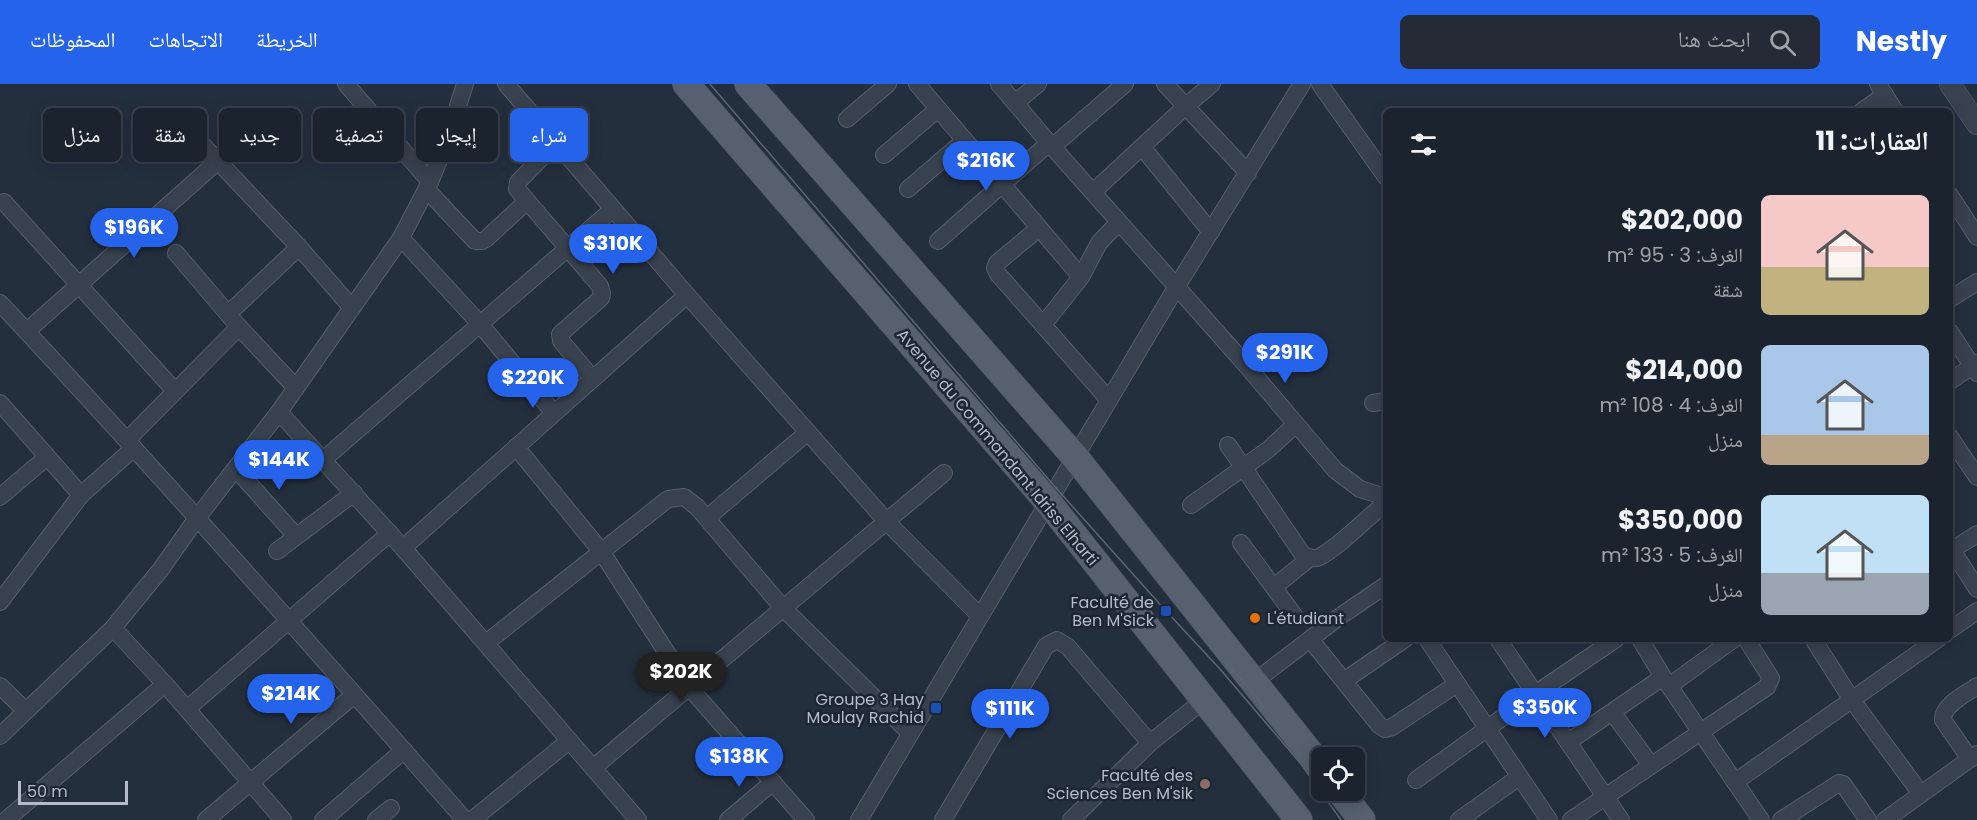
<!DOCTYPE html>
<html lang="ar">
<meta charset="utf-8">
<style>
:root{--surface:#1b232e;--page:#242b36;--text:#f1f3f6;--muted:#a0a4aa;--line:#39404a;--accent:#2563eb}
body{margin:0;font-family:Poppins,"Noto Naskh Arabic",sans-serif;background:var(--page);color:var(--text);direction:rtl;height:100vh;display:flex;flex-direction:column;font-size:22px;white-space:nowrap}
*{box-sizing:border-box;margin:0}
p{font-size:20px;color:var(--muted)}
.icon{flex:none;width:33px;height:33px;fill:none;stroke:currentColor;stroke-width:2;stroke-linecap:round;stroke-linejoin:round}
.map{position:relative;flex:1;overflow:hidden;direction:ltr}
.drawer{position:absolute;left:1383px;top:24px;width:570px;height:534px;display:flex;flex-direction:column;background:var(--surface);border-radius:9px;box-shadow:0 3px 15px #0003,0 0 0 2px var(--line);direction:rtl}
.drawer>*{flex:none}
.hud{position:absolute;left:18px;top:24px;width:570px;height:54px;direction:rtl;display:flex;gap:12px}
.controls{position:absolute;left:1311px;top:663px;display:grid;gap:12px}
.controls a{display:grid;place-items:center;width:54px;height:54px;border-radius:9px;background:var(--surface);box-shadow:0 3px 15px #0003,0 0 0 2px var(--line);font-size:30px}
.scale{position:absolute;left:18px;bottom:15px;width:110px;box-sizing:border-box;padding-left:6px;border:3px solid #b4bcc9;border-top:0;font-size:16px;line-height:21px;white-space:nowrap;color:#b4bcc9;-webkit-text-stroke:4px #1d2633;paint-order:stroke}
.price{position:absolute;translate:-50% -51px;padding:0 14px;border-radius:21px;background:var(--accent);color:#fff;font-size:20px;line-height:39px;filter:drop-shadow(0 2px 3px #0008)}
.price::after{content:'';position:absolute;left:50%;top:36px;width:18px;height:14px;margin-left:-9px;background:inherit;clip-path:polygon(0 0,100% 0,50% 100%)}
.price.on{background:#222;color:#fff}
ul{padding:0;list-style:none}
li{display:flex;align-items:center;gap:18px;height:150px;padding:0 24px}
li span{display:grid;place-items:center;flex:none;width:168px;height:120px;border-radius:9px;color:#555}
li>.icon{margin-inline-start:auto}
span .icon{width:72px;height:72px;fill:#fffc;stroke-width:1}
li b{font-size:26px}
h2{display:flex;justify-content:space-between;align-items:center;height:72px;padding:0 24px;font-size:26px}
.tag{padding:0 21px;border-radius:9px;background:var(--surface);box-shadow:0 3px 15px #0003,0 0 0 2px var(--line);font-size:21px;line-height:54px}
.tag.on{background:var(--accent);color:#fff}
header{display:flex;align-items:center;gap:36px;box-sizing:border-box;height:84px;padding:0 30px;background:var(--accent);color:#fff}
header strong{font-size:28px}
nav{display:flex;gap:33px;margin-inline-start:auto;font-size:21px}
.search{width:420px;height:54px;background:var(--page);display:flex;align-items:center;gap:15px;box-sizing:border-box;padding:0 21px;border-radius:9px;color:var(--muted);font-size:22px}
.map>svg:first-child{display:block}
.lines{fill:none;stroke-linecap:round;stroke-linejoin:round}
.minor-casing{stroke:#565f6c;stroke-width:18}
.tertiary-casing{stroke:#565f6c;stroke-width:22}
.primary-casing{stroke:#414a57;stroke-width:28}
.minor{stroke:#38414e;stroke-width:16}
.tertiary{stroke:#38414e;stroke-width:21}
.primary{stroke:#56606e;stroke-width:27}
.tram{stroke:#5a6575;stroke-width:1.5}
.transit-dot{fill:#1a4fb4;stroke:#1d2633;stroke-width:2}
.food-dot{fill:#e8710a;stroke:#1d2633;stroke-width:2}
.education-dot{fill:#8d6e63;stroke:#1d2633;stroke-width:2}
.labels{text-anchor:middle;stroke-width:5;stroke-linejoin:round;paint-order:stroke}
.street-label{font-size:16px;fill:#b4bcc9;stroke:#1d2633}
.poi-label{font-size:16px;fill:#b4bcc9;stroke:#1d2633;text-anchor:end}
</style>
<header>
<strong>Nestly</strong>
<div class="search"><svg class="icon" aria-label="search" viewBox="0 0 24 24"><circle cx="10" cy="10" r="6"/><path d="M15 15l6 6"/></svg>ابحث هنا</div>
<nav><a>الخريطة</a><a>الاتجاهات</a><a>المحفوظات</a></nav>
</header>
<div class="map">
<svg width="1977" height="736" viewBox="0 0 1977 736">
<rect width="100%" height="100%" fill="#242f3e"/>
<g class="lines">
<g class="minor-casing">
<g id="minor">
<path d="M346 0 430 98"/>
<path d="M506 0 687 211 887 438 980 532"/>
<path d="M917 0 1081 193"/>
<path d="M999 0 1049 59 1246 281 1335 386 1360 405 1386 413"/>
<path d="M1165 0 1248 89"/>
<path d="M1320 0 1386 93"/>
<path d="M1878 0 1895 27"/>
<path d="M1015 19 1038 0"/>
<path d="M1862 27 1885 11"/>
<path d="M847 35 888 0"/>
<path d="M198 56 299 163 352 224"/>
<path d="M556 59 518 98 517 105 600 202 602 210 601 214 560 250 561 257 593 295"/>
<path d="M1052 63 1125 0"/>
<path d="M1142 63 1211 148"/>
<path d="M884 71 938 25"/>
<path d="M908 105 965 56"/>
<path d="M427 106 475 157H482L486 155 526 118"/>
<path d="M1093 108 1186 22 1212 0"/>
<path d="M1950 111 1977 153"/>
<path d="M4 118 175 307"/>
<path d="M1039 144 997 179 995 184 998 190 1109 316"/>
<path d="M401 154 480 240 554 329"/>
<path d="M938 157 1049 59"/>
<path d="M176 169 239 243 296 304"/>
<path d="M1950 215 1977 198"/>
<path d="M0 219C158 388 312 562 465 736"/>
<path d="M228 230 299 163"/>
<path d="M1043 241 1081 193 1099 159 1119 138"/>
<path d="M27 247 218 77"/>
<path d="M1950 248 1977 289"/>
<path d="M1950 297 1977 279"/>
<path d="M0 319 81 411"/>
<path d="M1373 319 1386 317"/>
<path d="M279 328 403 464 638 736"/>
<path d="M1950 353 1977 393"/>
<path d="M127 356 239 243"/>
<path d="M1228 361 1303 471C1308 473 1312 475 1317 474 1333 468 1371 431 1386 418"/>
<path d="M516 363 601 467 689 603 806 736"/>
<path d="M324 375 613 125"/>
<path d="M236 385 296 452"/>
<path d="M0 413 47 373"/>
<path d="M1191 421 1269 365 1296 340"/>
<path d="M707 434 808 348"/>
<path d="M1241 459 1294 531"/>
<path d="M1950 463 1977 505"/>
<path d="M403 464 687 211"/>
<path d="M1952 466 1977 450"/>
<path d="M277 467 354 409"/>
<path d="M1274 503 1310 474"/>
<path d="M0 518 81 411 134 364"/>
<path d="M113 544 165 600 283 736"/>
<path d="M1950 546 1977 527"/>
<path d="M1310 555 1379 641 1385 645 1392 643 1457 600"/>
<path d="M1427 555 1549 736"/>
<path d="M1498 555 1621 736"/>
<path d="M1640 555 1663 593 1761 736"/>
<path d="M1813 555 1852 616 1921 710"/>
<path d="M486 559 668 415 684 413 697 423 783 524 910 649"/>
<path d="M1345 596 1405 555"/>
<path d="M1254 598 1339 533 1386 501"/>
<path d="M0 602 26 627"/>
<path d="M1669 602 1734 555"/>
<path d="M187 625 390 449"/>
<path d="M1612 628 1651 681"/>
<path d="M0 652 113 544 161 485 197 434 279 328 401 154 430 98 446 59 465 0"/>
<path d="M1568 658 1663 593"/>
<path d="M1970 675 1943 636C1942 621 1966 610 1977 602"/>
<path d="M593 684 944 389"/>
<path d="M1416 696 1535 610 1616 555"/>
<path d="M1735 698 1938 555"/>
<path d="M6 736 165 600"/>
<path d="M206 736 354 611"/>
<path d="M323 736 404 666"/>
<path d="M376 736 391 724"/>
<path d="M472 736 569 657"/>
<path d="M728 736 773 698"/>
<path d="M859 736 1177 202 1302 0"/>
<path d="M943 736 1046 562 1057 556 1068 563 1150 659"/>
<path d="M1071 736 1150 659 1204 616"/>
<path d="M1459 736 1519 693"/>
<path d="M1571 736 1767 603 1771 594 1746 555"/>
<path d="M1781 736 1839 699 1843 700 1868 736"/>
<path d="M1885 736 1977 670"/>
</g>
</g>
<g class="tertiary-casing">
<path id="tertiary" d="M1950 0 1977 40"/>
</g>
<g class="primary-casing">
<g id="primary">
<path d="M686 0 1048 418 1299 736"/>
<path d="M748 0 1075 373 1322 684"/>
<path d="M1339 706 1362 736"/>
</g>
</g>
<use href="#minor" class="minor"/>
<use href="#tertiary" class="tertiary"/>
<use href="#primary" class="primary"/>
<g class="tram">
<path d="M710 0 1056 404 1166 527 1220 585 1301 680 1341 736"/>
<path d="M1226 578 1263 621"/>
</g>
</g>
<g class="transit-dot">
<rect x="1160" y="521" width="12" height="12" rx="3"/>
<rect x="930" y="618" width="12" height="12" rx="3"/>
</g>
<circle class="food-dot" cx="1255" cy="534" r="6"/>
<circle class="education-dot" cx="1205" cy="700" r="6"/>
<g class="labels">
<g class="street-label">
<text transform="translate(998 363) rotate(50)" y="6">Avenue du Commandant Idriss Elharti</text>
</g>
<g class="poi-label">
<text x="1154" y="524">Faculté de<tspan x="1154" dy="18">Ben M'Sick</tspan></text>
<text x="1267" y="540" text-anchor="start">L'étudiant</text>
<text x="924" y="621">Groupe 3 Hay<tspan x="924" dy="18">Moulay Rachid</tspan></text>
<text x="1193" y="697">Faculté des<tspan x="1193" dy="18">Sciences Ben M'sik</tspan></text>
</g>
</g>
</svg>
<div class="controls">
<a><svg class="icon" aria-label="locate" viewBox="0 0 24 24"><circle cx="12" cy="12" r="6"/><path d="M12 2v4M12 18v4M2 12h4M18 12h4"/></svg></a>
</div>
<div class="scale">50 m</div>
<b class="price" style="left:986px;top:108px">$216K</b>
<b class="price" style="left:134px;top:175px">$196K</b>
<b class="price" style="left:613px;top:191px">$310K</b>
<b class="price" style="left:1285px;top:300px">$291K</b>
<b class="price" style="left:533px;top:325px">$220K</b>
<b class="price" style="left:279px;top:407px">$144K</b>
<b class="price on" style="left:681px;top:619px">$202K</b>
<b class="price" style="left:291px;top:641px">$214K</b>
<b class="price" style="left:1545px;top:655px">$350K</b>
<b class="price" style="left:1010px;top:656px">$111K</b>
<b class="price" style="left:739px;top:704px">$138K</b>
<div class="hud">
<a class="tag on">شراء</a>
<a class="tag">إيجار</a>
<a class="tag">تصفية</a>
<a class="tag">جديد</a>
<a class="tag">شقة</a>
<a class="tag">منزل</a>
</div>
<section class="drawer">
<h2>العقارات: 11<svg class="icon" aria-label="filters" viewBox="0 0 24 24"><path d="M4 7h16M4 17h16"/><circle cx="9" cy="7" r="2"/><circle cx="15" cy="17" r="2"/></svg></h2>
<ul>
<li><span style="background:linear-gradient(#f6c9c9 60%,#c2b280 0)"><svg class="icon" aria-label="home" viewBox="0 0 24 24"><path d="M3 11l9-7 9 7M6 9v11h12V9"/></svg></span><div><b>$202,000</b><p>الغرف: 3 · 95 m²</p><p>شقة</p></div></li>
<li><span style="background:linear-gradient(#a9c7e8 75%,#b9a48a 0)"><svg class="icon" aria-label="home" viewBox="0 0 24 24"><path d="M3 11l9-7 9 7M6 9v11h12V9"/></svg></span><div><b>$214,000</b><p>الغرف: 4 · 108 m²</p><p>منزل</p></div></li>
<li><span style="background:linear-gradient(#bfe0f5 65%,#9aa5b1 0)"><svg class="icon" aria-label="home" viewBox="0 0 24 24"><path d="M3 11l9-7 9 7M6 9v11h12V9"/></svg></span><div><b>$350,000</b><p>الغرف: 5 · 133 m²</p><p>منزل</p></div></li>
</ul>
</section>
</div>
